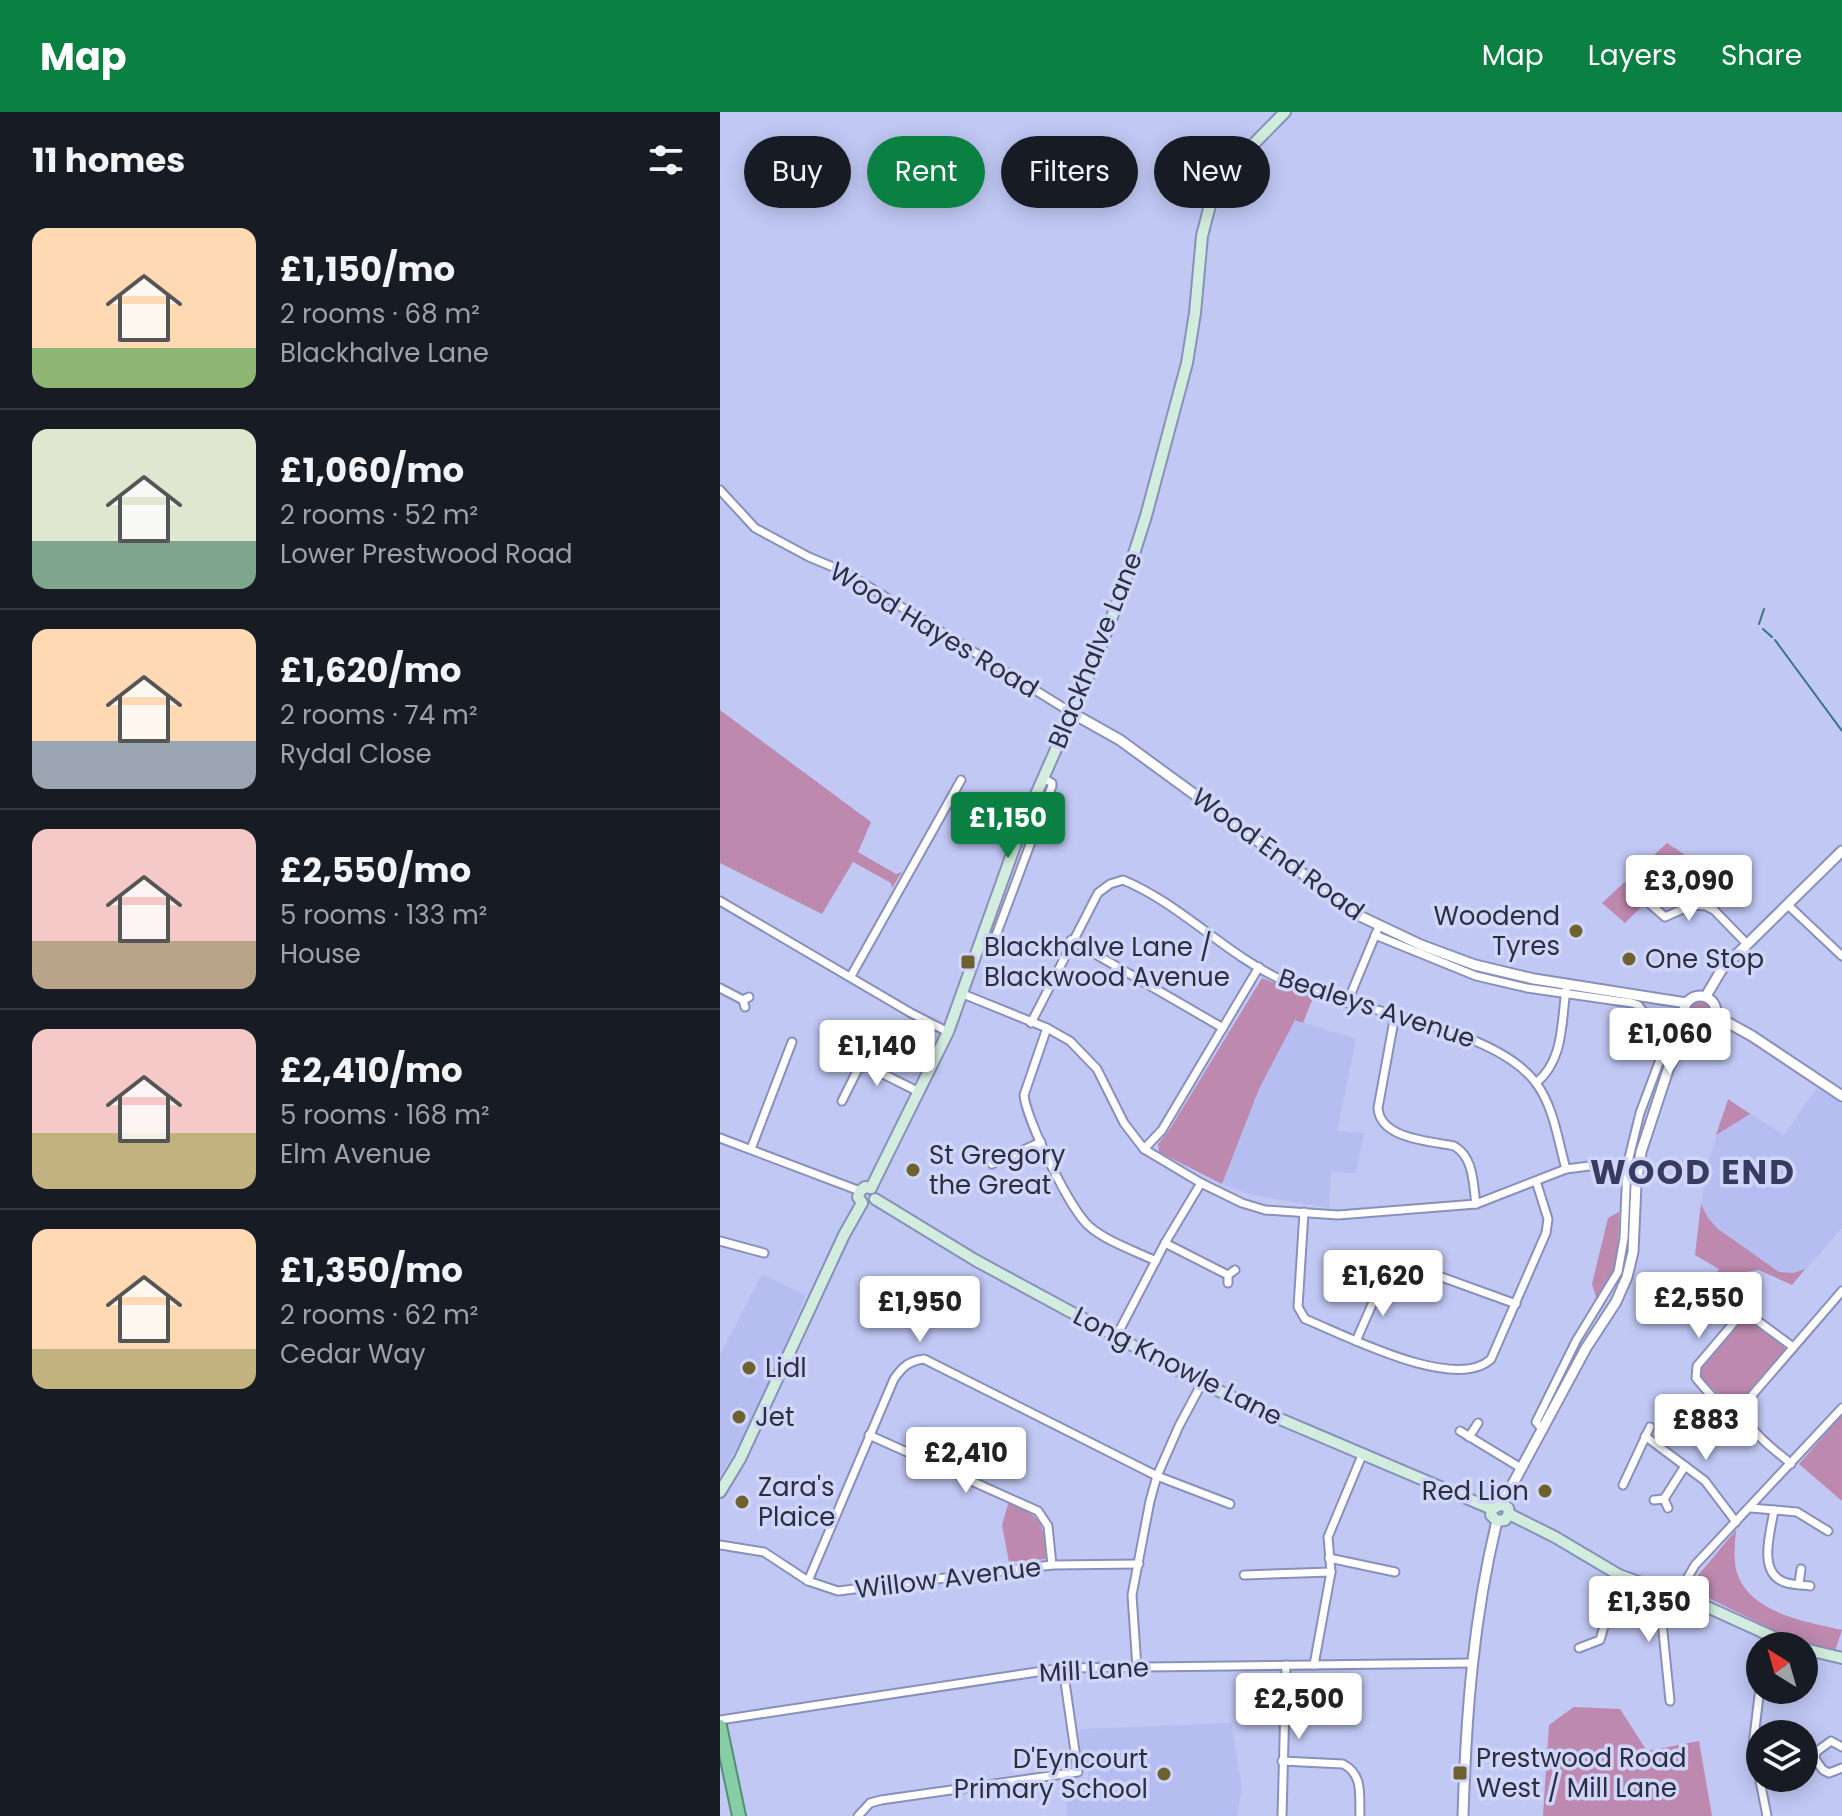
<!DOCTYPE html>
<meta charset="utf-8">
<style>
:root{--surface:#171b24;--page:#20242c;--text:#f1f3f6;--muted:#9ea1a6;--line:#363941;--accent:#0b8043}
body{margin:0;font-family:Poppins,sans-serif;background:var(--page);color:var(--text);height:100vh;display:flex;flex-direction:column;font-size:30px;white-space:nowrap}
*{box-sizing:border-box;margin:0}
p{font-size:26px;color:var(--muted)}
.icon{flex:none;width:44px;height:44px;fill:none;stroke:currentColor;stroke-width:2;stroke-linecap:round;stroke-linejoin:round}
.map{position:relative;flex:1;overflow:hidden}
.sheet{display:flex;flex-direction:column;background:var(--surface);width:720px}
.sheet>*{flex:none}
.banner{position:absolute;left:24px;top:24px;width:760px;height:72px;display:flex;gap:16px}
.needle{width:52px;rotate:323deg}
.buttons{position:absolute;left:1026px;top:1520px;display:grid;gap:16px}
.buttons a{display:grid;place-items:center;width:72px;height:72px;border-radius:50%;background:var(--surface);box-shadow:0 4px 20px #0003;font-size:40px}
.price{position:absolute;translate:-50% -68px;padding:0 18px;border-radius:8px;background:#fff;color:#222;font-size:26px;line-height:52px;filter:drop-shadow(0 2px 4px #0008)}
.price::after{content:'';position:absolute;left:50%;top:48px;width:24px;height:18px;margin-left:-12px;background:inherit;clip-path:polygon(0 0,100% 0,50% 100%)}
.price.active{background:var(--accent);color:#fff}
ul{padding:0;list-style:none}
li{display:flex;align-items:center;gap:24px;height:200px;padding:0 32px}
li+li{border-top:2px solid var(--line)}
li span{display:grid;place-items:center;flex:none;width:224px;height:160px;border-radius:16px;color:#555}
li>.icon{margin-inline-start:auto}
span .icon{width:96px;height:96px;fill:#fffc;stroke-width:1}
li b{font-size:34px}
h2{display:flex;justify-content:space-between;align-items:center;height:96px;padding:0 32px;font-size:34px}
.pill{padding:0 28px;border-radius:36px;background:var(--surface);box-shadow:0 4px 20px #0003;font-size:28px;line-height:72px}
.pill.active{background:var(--accent);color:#fff}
header{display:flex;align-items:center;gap:48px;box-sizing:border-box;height:112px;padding:0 40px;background:var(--accent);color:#fff}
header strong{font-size:38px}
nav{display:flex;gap:44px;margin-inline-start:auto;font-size:28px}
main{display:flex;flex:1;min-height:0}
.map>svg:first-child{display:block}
.built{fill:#b6bef1}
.green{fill:#bd89ae}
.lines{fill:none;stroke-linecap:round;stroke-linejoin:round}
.stream{stroke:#3a7487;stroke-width:2}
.minor-casing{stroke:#8990ba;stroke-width:11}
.tertiary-casing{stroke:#8990ba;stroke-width:13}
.secondary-casing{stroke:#8990ba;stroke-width:14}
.trunk-casing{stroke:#548e73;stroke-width:16}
.minor{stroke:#fff;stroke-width:7}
.tertiary{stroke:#fff;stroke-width:9}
.secondary{stroke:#d2ecdd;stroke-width:10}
.trunk{stroke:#87cea6;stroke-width:12}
.poi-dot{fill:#6d622f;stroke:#d0d6fa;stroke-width:3}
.labels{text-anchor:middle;stroke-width:7;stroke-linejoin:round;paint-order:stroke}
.street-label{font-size:26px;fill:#2c2f40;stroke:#d0d6fa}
.poi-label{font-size:26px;fill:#2c2f40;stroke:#d0d6fa;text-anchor:start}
.district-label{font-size:34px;font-weight:bold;letter-spacing:2px;fill:#373b5f;stroke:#d0d6fa}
</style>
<header>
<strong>Map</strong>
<nav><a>Map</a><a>Layers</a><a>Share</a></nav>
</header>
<main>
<section class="sheet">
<h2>11 homes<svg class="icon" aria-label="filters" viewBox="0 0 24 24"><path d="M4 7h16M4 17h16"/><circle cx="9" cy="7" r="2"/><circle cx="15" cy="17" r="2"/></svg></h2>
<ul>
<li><span style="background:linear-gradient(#ffd9b3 75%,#8fb573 0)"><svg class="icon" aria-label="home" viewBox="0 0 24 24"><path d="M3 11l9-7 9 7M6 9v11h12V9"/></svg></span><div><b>£1,150/mo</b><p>2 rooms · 68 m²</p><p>Blackhalve Lane</p></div></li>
<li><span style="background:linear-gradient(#dfe7d0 70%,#7fa58c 0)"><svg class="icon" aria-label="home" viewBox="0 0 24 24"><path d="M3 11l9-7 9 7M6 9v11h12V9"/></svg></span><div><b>£1,060/mo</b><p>2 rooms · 52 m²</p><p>Lower Prestwood Road</p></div></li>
<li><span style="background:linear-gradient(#ffd9b3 70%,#9aa5b1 0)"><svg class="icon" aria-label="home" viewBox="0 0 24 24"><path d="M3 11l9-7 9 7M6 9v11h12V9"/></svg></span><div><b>£1,620/mo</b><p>2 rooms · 74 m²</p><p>Rydal Close</p></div></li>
<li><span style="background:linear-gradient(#f6c9c9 70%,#b9a48a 0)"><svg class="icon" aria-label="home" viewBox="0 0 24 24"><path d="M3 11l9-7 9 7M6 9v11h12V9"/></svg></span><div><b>£2,550/mo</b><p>5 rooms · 133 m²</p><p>House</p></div></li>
<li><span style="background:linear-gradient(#f6c9c9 65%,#c2b280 0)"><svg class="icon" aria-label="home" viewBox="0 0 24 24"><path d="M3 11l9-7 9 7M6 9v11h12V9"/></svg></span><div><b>£2,410/mo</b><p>5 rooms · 168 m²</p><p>Elm Avenue</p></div></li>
<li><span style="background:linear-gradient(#ffd9b3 75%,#c2b280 0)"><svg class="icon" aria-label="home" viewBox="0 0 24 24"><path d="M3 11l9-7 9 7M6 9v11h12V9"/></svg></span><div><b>£1,350/mo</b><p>2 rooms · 62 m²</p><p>Cedar Way</p></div></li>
</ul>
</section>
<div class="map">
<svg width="1122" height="1704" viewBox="0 0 1122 1704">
<rect width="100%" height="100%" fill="#c1c8f4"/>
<g class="built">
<path d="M575 908 636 927 617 1019 644 1021 636 1061 611 1060 609 1096 531 1083 502 1072 539 977Z"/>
<path d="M1097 976 1122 992V1116L1072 1173 1039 1158 995 1164 999 1157 975 1143 986 1057 1008 987 1064 1023Z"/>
<path d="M42 1162 86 1183 35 1303 0 1365V1243Z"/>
<path d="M511 1611 522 1677 517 1704H348L343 1669 368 1668V1655L362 1649 359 1624 360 1617Z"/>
</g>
<g class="green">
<path d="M0 598 151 710 138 740 176 762 182 760 172 776 171 771 133 750 102 802 0 751Z"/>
<path d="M947 731 970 746 905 811 882 791Z"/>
<path d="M542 866 593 886 583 911 575 908 539 977 502 1072 439 1040 438 1032 450 1017Z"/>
<circle cx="980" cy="900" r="12"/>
<path d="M1008 987 1030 1002 996 1023 1008 988Z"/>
<path d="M981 1092 988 1106 998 1117 1059 1160 1074 1161 1085 1157 1072 1173 1039 1158 995 1164 999 1157 975 1143Z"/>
<path d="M899 1100C899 1128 898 1167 877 1188L872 1172 888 1106Z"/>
<path d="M1027 1208 1032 1209 1064 1233 1065 1238 1021 1289 1022 1295 1014 1296 980 1265V1255L1021 1210Z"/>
<path d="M1122 1303V1389L1079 1352Z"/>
<path d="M289 1389C322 1405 324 1411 326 1447L289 1450 282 1413Z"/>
<path d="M1016 1418C1015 1431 1013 1448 1017 1461 1030 1501 1087 1510 1122 1518L1115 1539 1078 1530 970 1477 975 1467Z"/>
<path d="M854 1595 900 1597 927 1639 979 1629 992 1704H823L829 1613Z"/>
</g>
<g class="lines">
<g class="stream">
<path d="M1039 512 1044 497"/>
<path d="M1043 517 1052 525"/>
<path d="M1055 528 1122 619"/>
</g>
<g class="minor-casing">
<g id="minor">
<path d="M0 378 35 416 89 445 125 460 352 601"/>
<path d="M0 789 191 901 228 920"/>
<path d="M929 791 945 805 972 793 986 794 994 798 1027 832"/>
<path d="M1069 794 1122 844"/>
<path d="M655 823 756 864 807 876 912 891 918 893 926 903 940 934 941 945 920 1001 907 1054 904 1126 898 1160 856 1229 816 1310 823 1318"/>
<path d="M351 828 503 916"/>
<path d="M262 830 273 829 275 826 332 674V671L323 666"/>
<path d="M131 864 241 668"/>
<path d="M0 876 23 888"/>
<path d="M243 882 327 916 350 929 377 957 404 1011 424 1037 481 1071 522 1091 545 1098 618 1103 756 1092 846 1057 877 1053 918 1056"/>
<path d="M627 891 657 819"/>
<path d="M25 895 23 888 29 885"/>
<path d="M675 903 658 996C660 1027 710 1029 734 1034 754 1045 753 1072 756 1092"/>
<path d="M311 911 378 781 390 772 403 768C461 792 506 843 564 869 631 899 773 913 816 971 834 995 838 1029 846 1057"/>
<path d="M327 916 304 983C306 1007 351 1100 370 1115 388 1130 415 1139 436 1149"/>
<path d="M816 971C844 948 841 912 846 878"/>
<path d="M122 989 138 957 147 954 197 979"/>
<path d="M0 1026 140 1079"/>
<path d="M31 1037 72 930"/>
<path d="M424 1037 442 1018 539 855"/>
<path d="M272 1052 321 1030"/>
<path d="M584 1100 578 1195 585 1207C625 1223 735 1281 771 1247L826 1121 828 1107 816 1069"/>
<path d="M0 1129 44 1141"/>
<path d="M445 1131 508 1163"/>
<path d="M631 1144 628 1165 658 1179"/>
<path d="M714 1167 716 1163 796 1192"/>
<path d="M508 1171V1163L515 1158"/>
<path d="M396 1225 445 1131 481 1071"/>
<path d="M636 1229 661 1172"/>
<path d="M1026 1300C1003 1300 990 1283 976 1266L977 1254 1017 1207 1031 1204 1073 1235"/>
<path d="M740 1319 801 1356"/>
<path d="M149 1323 318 1399 328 1414 332 1453"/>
<path d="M925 1324 985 1369 1016 1410"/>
<path d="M749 1325 758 1311"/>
<path d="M1071 1352C1054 1336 1017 1315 1028 1288L1122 1179"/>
<path d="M903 1373 930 1315"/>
<path d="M944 1387 965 1354"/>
<path d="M934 1388 944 1387 948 1396"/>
<path d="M1031 1396 1077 1400 1108 1419"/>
<path d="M1054 1398C1051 1419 1037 1460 1064 1470 1072 1473 1081 1473 1090 1474"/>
<path d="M0 1433 44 1440 88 1469 118 1479 332 1453 419 1452"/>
<path d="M609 1446 675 1460"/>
<path d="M524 1463 611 1460"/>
<path d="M88 1469 174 1267C183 1254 189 1249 204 1247L437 1364 510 1392"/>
<path d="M1079 1472 1081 1457"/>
<path d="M1045 1534 1049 1522"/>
<path d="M859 1536 880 1528 899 1463"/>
<path d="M594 1553 611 1460 608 1425 643 1341"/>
<path d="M417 1556 412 1483 430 1389 437 1364 459 1314 482 1271"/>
<path d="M1040 1576 1033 1633 1047 1704"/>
<path d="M950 1589 942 1510 975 1453 1122 1296"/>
<path d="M0 1608 343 1556 751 1551"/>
<path d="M1095 1647 1096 1640 1111 1629 1122 1635"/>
<path d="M1095 1647 1103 1658 1109 1661 1122 1656"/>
<path d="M562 1649 623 1652C644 1663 639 1684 640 1704"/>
<path d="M138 1704 150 1691 161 1688 358 1660 343 1556"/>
<path d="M562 1704 566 1553"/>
</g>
</g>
<g class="tertiary-casing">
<g id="tertiary">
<path d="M352 601 400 628 642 805 701 833 755 853 814 867 966 891"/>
<circle cx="980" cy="900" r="16"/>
<path d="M986 884 1002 857 1122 739"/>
<path d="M996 904 1032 924 1122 984"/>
<path d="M782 1392 866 1236 896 1190 907 1165 913 1140 916 1072 921 1040 949 955 971 913"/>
<path d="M743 1704C746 1604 753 1507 777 1409"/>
</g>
</g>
<g class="secondary-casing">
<g id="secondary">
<path d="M151 1076 228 920 302 714 375 549 403 476 426 404 467 251 475 201 482 124 491 89 512 54 565 0"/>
<path d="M155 1087 255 1148 482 1271 546 1301 772 1397"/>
<path d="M142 1091 138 1085 140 1079 145 1075 151 1076"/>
<path d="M0 1380 20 1347 124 1123 142 1091"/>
<path d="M772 1397 771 1403 777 1409 785 1408 789 1402"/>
<path d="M772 1397 782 1392 788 1396 789 1402"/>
<path d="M789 1402 835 1425 899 1463 985 1494 1073 1534"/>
<path d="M1084 1537 1122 1546"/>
</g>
</g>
<g class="trunk-casing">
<path id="trunk" d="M0 1614 19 1704"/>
</g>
<use href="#minor" class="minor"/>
<use href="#tertiary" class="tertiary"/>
<use href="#secondary" class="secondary"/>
<use href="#trunk" class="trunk"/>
</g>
<g class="poi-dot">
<circle cx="856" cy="819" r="8"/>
<circle cx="909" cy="847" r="8"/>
<rect x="240" y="842" width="16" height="16" rx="4"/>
<circle cx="193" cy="1058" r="8"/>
<circle cx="29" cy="1256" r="8"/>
<circle cx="19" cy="1305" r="8"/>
<circle cx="825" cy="1379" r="8"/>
<circle cx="22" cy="1390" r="8"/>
<rect x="732" y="1653" width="16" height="16" rx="4"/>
<circle cx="444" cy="1662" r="8"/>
</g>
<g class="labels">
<g class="street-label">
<text transform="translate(214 518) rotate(31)" y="9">Wood Hayes Road</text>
<text transform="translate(375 538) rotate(-68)" y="9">Blackhalve Lane</text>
<text transform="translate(558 742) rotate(36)" y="9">Wood End Road</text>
<text transform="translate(657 896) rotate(18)" y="9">Bealeys Avenue</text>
<text transform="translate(458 1254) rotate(27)" y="9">Long Knowle Lane</text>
<text transform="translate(228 1466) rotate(-7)" y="9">Willow Avenue</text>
<text transform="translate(374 1558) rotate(-3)" y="9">Mill Lane</text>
</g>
<g class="poi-label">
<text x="840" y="813" text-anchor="end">Woodend<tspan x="840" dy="30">Tyres</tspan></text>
<text x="264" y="844">Blackhalve Lane /<tspan x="264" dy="30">Blackwood Avenue</tspan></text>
<text x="925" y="856">One Stop</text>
<text x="209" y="1052">St Gregory<tspan x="209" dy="30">the Great</tspan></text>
<text x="45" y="1265">Lidl</text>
<text x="35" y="1314">Jet</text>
<text x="38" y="1384">Zara's<tspan x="38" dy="30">Plaice</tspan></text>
<text x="809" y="1388" text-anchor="end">Red Lion</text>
<text x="756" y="1655">Prestwood Road<tspan x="756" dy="30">West / Mill Lane</tspan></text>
<text x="428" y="1656" text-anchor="end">D'Eyncourt<tspan x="428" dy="30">Primary School</tspan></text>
</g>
<g class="district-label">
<text x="973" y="1072">WOOD END</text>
</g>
</g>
</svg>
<div class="buttons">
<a><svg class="needle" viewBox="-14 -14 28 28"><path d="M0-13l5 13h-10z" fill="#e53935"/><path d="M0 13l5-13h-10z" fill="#9ea1a6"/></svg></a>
<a><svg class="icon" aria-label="layers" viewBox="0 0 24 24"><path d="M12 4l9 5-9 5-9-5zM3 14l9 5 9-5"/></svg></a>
</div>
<b class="price active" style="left:288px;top:748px">£1,150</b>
<b class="price" style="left:969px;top:811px">£3,090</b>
<b class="price" style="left:950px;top:964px">£1,060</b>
<b class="price" style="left:157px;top:976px">£1,140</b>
<b class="price" style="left:663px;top:1206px">£1,620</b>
<b class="price" style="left:979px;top:1228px">£2,550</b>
<b class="price" style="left:200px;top:1232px">£1,950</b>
<b class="price" style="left:986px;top:1350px">£883</b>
<b class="price" style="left:246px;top:1383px">£2,410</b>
<b class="price" style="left:929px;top:1532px">£1,350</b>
<b class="price" style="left:579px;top:1629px">£2,500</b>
<div class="banner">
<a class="pill">Buy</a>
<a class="pill active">Rent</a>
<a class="pill">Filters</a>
<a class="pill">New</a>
</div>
</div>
</main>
